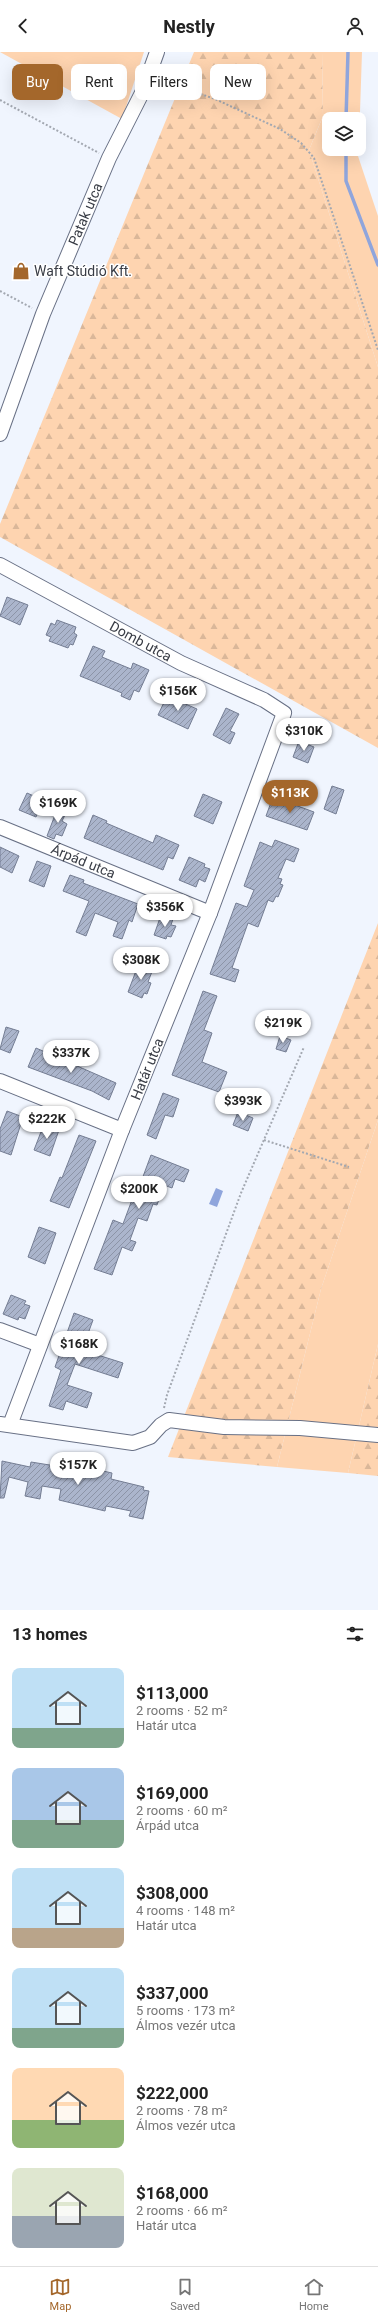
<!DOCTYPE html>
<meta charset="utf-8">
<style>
:root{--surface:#fff;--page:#f2f2f2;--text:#222;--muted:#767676;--line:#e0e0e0;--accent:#a4672b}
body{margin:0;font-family:Roboto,sans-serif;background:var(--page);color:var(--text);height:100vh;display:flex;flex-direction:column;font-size:15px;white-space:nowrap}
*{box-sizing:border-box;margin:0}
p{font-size:13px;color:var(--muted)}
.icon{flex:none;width:22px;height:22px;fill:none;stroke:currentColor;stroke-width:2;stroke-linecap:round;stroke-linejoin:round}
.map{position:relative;height:1558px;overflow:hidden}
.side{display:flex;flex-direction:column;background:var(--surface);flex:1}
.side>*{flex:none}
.hud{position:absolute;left:12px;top:12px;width:354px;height:36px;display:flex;gap:8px}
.controls{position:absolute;left:322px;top:60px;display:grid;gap:8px}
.controls a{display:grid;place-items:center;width:44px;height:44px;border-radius:8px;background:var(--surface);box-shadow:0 4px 16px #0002;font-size:20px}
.price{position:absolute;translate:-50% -34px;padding:0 9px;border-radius:14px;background:#fff;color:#222;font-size:13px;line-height:26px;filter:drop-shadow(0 1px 2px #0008)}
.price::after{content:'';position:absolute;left:50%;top:24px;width:12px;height:9px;margin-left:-6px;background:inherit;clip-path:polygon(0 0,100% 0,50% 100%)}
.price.selected{background:var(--accent);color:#fff}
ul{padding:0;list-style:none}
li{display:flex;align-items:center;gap:12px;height:100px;padding:0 12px}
li span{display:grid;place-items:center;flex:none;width:112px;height:80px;border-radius:8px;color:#555}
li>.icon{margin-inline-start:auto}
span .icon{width:48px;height:48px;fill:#fffc;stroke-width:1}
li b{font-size:17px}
h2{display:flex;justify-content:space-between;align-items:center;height:48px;padding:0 12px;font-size:17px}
.chip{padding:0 14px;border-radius:8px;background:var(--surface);box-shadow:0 4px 16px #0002;font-size:14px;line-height:36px}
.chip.selected{background:var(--accent);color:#fff}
header{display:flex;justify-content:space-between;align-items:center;height:52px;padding:0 12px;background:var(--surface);font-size:18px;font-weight:700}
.tab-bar{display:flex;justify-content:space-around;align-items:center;height:56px;border-top:1px solid var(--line);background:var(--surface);font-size:11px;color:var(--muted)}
.tab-bar a{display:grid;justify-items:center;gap:2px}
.tab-bar .selected{color:var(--accent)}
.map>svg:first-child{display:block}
.green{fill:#fed4b0}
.forest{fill:url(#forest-firs)}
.water{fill:#8fa5dc}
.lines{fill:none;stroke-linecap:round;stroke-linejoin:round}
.stream{stroke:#8fa5dc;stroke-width:3.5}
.building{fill:url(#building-hatch);stroke:#747d93}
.minor-casing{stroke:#687085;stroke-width:16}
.path{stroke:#a3a8b1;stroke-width:2;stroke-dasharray:2 2;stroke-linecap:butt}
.minor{stroke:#fff;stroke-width:14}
.labels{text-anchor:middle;stroke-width:3;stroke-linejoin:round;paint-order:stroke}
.street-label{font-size:14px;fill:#383c45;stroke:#fff}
.poi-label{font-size:14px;fill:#383c45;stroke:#fff;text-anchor:start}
</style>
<header><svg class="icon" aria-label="back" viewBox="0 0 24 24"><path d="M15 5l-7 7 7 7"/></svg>Nestly<svg class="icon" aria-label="person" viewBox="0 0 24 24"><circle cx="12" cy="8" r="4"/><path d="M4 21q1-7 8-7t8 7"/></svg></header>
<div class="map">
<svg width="378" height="1558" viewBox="0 0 378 1558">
<defs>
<pattern id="forest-firs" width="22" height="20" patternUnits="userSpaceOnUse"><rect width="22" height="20" fill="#fed4b0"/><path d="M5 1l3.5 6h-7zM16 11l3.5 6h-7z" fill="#dab799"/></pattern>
<pattern id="building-hatch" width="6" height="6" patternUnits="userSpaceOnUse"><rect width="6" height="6" fill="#abb5cc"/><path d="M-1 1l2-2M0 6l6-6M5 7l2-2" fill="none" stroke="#8c94a7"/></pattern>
</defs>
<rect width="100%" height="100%" fill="#f0f5fe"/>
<g class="green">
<path d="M0 0H144L122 67Z"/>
<path d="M322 0H362L359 90V67H329V97H359L358 104 378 164V315L309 98 323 64Z"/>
<path d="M378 1068V1292L348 1421 277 1415 321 1237Z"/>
</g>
<g class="forest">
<path d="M194 0H322L323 64 309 98 378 315V696L0 485V472Z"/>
<path d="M378 871V1068L321 1237 277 1415 168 1405Z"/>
<path d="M378 1292V1424L348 1421Z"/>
</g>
<path class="water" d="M216 1136 223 1139 217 1155 209 1152Z"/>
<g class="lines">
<g class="stream">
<path d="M346 67 348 0"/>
<path d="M346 97V129L378 213"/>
</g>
</g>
<g class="building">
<path d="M7 545 28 553 20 573 0 564Z"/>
<path d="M57 568 76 575 74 581 77 583 73 593 70 592 68 596 49 589 51 585 46 583 51 571 55 573Z"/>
<path d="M93 594 105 599 102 605 131 617 133 611 149 618 139 640 134 638 130 648 121 644 122 641 80 624Z"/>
<path d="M167 644 197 657 188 677 158 663Z"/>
<path d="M226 656 239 662 230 679 235 681 230 692 213 683Z"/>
<path d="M299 689 314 695 308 711 293 705Z"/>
<path d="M332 734 344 738 336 762 324 757Z"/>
<path d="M27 741 43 748 36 765 19 758Z"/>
<path d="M203 742 222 750 213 772 194 764Z"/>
<path d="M273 745 314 760 307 778 266 764Z"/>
<path d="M58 755 67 759 62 769 67 772 62 784 56 782 54 787 47 784Z"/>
<path d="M93 763 107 769 106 771 153 791 156 783 179 793 173 807 168 805 163 818 84 786Z"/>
<path d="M275 788 299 797 294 810 286 807 278 826 282 827 280 832 283 833 278 845 276 844 273 850 268 848 258 875 248 871 232 916 239 918 235 930 210 922 236 851 247 855 254 838 244 834 260 790 272 795Z"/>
<path d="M0 795 19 804 12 821 0 815Z"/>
<path d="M189 805 205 812 204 815 210 817 205 830 199 827 196 835 179 828Z"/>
<path d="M37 809 51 814 44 835 29 829Z"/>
<path d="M70 823 84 828 83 831 138 852 132 870 129 868 122 887 113 884 118 870 95 861 86 884 76 880 89 849 63 839Z"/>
<path d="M161 863 173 867 171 873 176 874 171 885 167 884 166 887 154 883Z"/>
<path d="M139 911 153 917 148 930 151 931 147 942 144 941 142 946 128 940Z"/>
<path d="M203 939 217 944 204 978 212 981 202 1010 227 1020 219 1040 172 1023Z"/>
<path d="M6 975 19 979 10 1001 0 997Z"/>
<path d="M280 984 291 988 286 1000 276 997Z"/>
<path d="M36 996 116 1031 109 1048 92 1039 28 1015Z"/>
<path d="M163 1041 179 1047 173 1065 165 1063 156 1087 147 1083Z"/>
<path d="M7 1059 23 1065 11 1103 0 1099V1077Z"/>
<path d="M238 1060 253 1066 248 1079 233 1073Z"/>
<path d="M44 1072 59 1078 50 1104 34 1098Z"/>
<path d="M79 1083 96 1089 69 1156 50 1149 60 1125 62 1126Z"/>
<path d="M151 1103 189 1118 184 1130 175 1127 172 1136 164 1133 157 1153 153 1152 147 1169 138 1166 130 1188 136 1190 132 1199 122 1195 112 1223 94 1217 113 1168 123 1172 136 1137 138 1138Z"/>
<path d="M39 1175 56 1181 45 1212 28 1205Z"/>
<path d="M11 1243 26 1249 24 1252 30 1254 25 1267 19 1265 18 1268 3 1262Z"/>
<path d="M74 1261 93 1268 82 1298 123 1311 118 1326 75 1312 67 1333 92 1341 87 1356 66 1349 63 1358 49 1354 61 1318 55 1315Z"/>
<path d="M2 1409 30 1415 31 1410 62 1415 63 1410 112 1421 111 1427 144 1435 143 1438 149 1439 143 1467 129 1464 131 1459 106 1454 105 1459 59 1448 61 1437 42 1434 40 1447 25 1444 28 1430 9 1425 4 1446H0Z"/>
</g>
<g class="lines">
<g class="minor-casing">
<g id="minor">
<path id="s1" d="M0 382 43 262 109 106 143 39 157 0"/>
<path id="s2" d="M0 513 181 611 264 648 284 661 210 861 122 1078 10 1373"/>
<path id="s3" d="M0 775 210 861"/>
<path d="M0 1029 122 1078"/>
<path d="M0 1278 40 1293"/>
<path d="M0 1372 133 1391 150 1385 161 1373 169 1368 224 1375 300 1376 378 1383"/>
</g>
</g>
<g class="path">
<path d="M157 39H192L215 47 280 77 301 91 314 106 378 298"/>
<path d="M0 48 99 101"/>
<path d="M0 239 32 256"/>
<path d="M264 1088 349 1115"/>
<path d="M164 1356 167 1343 241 1141 304 995"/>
</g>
<use href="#minor" class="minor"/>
</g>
<defs>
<g id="shop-bare" transform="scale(1.38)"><path d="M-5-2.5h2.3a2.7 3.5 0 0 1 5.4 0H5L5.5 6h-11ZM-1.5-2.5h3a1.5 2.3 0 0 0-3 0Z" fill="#a4672b" stroke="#fff" stroke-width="2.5" paint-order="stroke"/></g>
</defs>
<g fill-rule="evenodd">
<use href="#shop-bare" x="21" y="219"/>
</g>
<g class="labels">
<g class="street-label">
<text dy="5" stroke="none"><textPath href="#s1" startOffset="236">Patak utca</textPath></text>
<text dy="5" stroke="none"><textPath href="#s2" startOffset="160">Domb utca</textPath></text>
<text dy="5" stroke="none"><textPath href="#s3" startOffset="90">Árpád utca</textPath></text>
<text transform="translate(147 1017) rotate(-68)" y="5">Határ utca</text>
</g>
<g class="poi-label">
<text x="34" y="224">Waft Stúdió Kft.</text>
</g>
</g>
</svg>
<div class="controls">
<a><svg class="icon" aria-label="layers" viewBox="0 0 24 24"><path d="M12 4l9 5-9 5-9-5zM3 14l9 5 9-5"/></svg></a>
</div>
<b class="price" style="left:178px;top:660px">$156K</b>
<b class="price" style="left:304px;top:700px">$310K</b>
<b class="price selected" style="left:290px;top:762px">$113K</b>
<b class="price" style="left:58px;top:772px">$169K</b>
<b class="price" style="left:165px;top:876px">$356K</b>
<b class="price" style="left:141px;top:929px">$308K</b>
<b class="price" style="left:283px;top:992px">$219K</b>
<b class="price" style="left:71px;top:1022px">$337K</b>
<b class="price" style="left:243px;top:1070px">$393K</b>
<b class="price" style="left:47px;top:1088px">$222K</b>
<b class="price" style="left:139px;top:1158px">$200K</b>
<b class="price" style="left:79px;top:1313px">$168K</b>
<b class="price" style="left:78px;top:1434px">$157K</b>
<div class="hud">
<a class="chip selected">Buy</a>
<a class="chip">Rent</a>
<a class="chip">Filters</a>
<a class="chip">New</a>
</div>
</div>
<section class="side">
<h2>13 homes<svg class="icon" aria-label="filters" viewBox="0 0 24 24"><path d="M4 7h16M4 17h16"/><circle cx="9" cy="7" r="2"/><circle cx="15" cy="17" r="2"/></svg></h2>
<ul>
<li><span style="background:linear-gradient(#bfe0f5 75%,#7fa58c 0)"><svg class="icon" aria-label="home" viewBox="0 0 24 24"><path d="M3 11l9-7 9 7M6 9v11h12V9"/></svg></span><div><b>$113,000</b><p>2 rooms · 52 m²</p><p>Határ utca</p></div></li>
<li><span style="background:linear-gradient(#a9c7e8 65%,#7fa58c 0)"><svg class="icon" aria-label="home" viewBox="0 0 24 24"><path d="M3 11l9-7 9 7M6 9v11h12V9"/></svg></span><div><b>$169,000</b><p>2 rooms · 60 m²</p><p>Árpád utca</p></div></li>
<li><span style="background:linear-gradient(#bfe0f5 75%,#b9a48a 0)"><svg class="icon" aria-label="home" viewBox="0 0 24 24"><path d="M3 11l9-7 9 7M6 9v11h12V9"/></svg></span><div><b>$308,000</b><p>4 rooms · 148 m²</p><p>Határ utca</p></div></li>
<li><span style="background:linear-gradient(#bfe0f5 75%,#7fa58c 0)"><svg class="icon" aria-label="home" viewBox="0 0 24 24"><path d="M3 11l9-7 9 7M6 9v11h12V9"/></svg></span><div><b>$337,000</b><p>5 rooms · 173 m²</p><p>Álmos vezér utca</p></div></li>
<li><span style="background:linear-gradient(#ffd9b3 65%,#8fb573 0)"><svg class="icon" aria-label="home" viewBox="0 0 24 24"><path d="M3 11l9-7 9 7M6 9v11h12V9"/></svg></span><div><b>$222,000</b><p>2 rooms · 78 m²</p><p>Álmos vezér utca</p></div></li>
<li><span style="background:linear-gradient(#dfe7d0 60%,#9aa5b1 0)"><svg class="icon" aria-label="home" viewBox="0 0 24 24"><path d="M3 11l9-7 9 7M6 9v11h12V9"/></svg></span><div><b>$168,000</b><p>2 rooms · 66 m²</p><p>Határ utca</p></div></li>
</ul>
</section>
<nav class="tab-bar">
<a class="selected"><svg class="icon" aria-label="map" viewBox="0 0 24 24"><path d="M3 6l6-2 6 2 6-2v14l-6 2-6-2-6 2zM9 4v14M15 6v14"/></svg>Map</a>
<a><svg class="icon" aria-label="saved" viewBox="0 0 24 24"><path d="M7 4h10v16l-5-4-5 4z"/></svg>Saved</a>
<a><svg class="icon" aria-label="home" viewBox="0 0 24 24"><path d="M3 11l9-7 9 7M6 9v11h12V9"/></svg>Home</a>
</nav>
